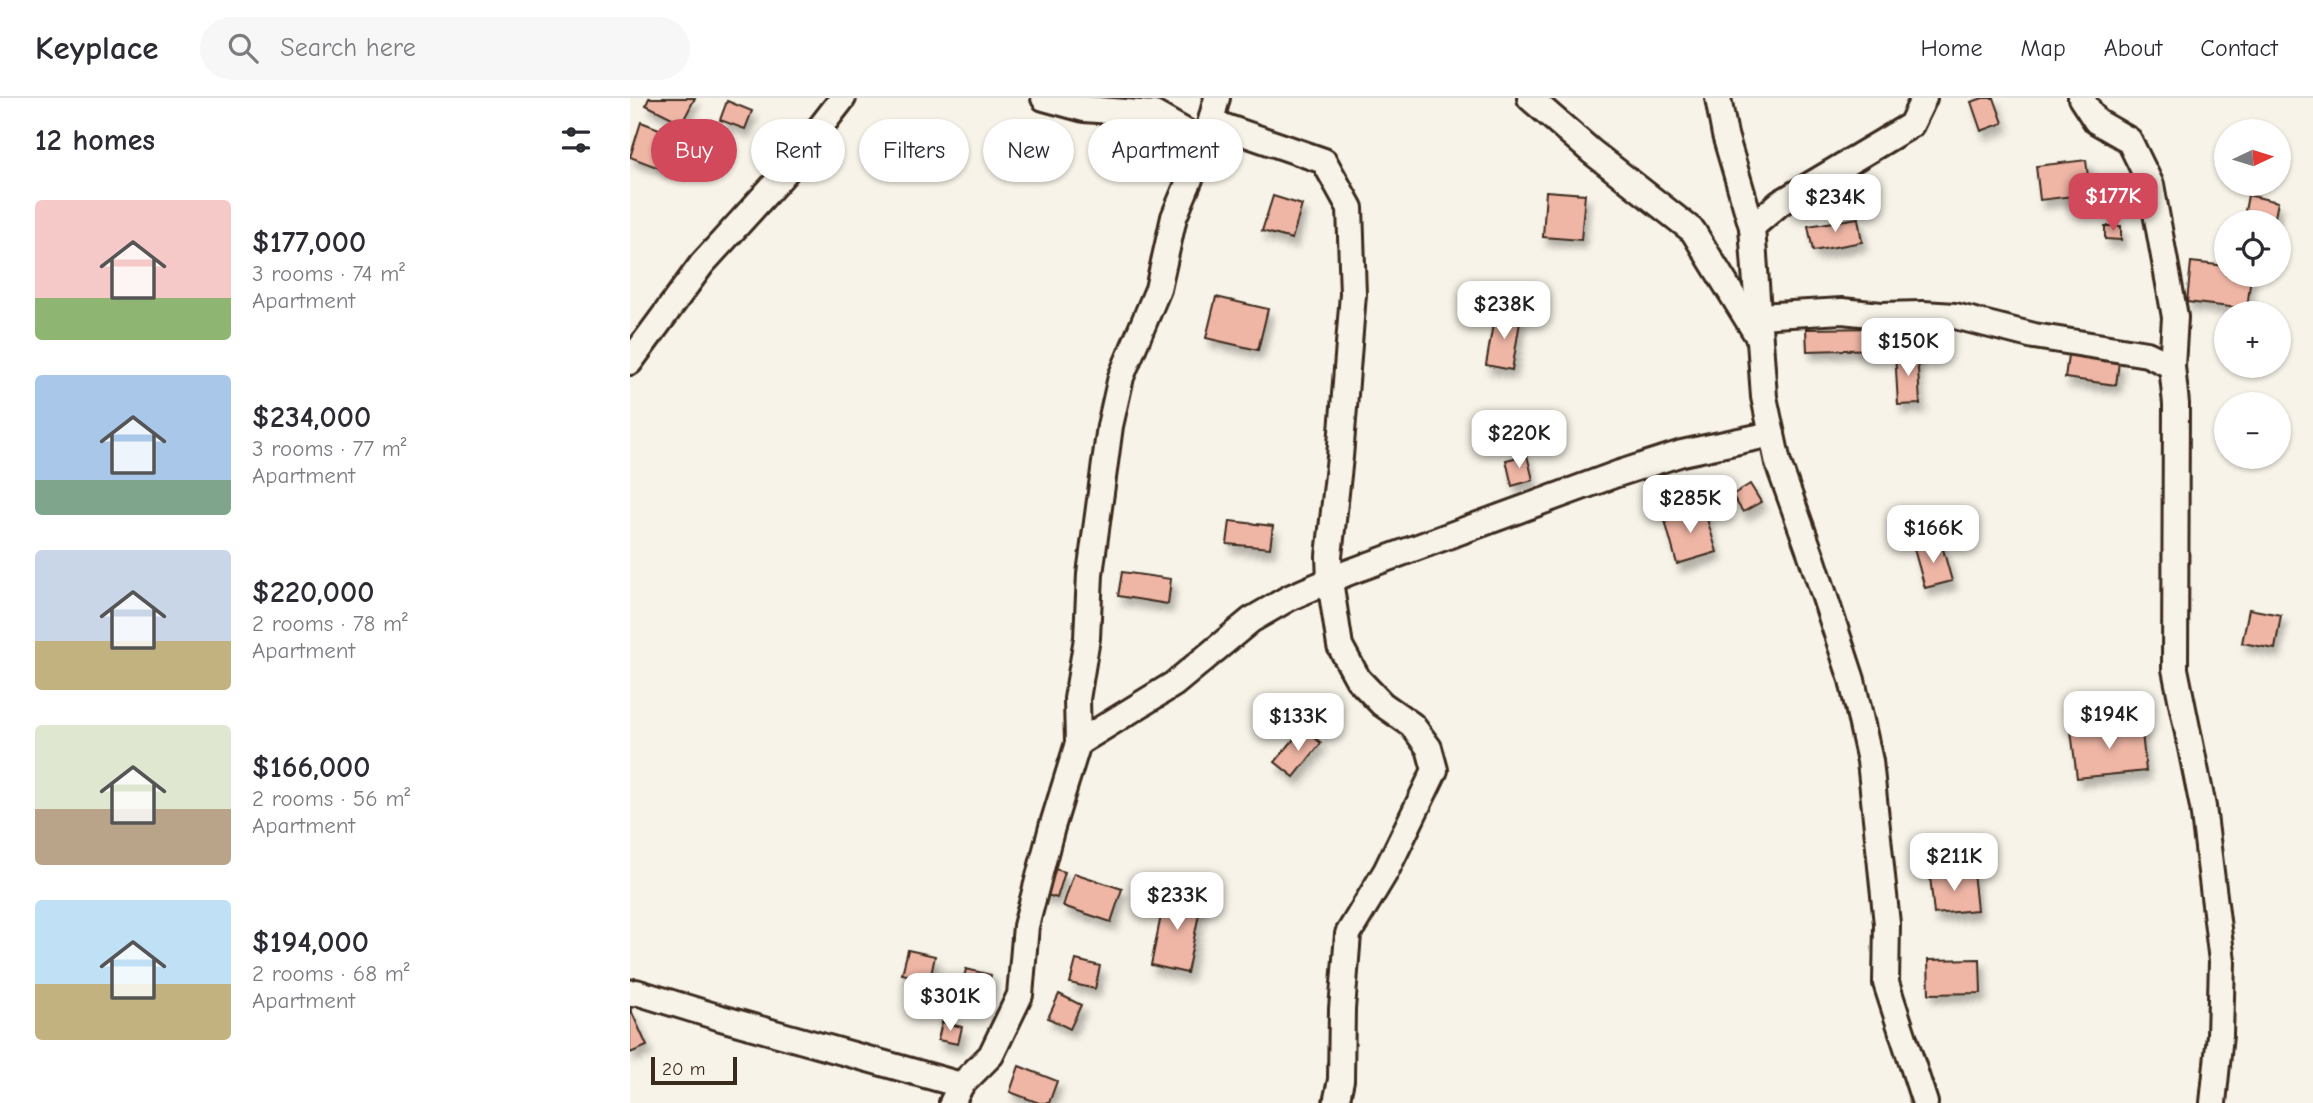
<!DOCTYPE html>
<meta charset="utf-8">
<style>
:root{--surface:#fff;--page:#f7f7f7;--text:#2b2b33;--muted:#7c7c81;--line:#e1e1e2;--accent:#d1495b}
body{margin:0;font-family:"Comic Neue",sans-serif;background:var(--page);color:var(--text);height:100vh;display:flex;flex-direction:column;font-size:26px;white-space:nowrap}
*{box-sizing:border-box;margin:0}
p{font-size:23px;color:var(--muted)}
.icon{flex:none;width:38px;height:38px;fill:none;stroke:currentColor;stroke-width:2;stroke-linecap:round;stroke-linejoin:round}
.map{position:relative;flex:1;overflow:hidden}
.details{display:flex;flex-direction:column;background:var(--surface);width:630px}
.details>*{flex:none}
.hud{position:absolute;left:21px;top:21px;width:665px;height:63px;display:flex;gap:14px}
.needle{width:46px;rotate:86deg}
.tools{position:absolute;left:1584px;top:21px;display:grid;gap:14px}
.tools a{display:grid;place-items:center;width:77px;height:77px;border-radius:50%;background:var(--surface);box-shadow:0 2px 5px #0004;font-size:35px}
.scale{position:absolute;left:21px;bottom:18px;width:86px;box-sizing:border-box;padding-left:7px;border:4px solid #3b2a1e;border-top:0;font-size:19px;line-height:24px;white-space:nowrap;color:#3b2a1e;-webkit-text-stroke:5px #f7f3e8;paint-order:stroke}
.price{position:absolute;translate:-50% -60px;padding:0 16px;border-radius:14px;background:#fff;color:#222;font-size:23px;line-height:46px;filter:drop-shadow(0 2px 4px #0008)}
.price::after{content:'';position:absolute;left:50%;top:42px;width:21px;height:16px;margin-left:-10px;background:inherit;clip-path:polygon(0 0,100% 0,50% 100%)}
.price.current{background:var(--accent);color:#fff}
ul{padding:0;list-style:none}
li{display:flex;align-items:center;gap:21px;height:175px;padding:0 35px}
li span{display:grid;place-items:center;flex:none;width:196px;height:140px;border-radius:7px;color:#555}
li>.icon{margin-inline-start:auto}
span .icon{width:84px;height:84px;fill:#fffc;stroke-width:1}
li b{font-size:30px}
h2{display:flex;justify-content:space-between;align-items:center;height:84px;padding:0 35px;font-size:30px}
.tag{padding:0 24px;border-radius:32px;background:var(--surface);box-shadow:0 2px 5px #0004;font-size:24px;line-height:63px}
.tag.current{background:var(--accent);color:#fff}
header{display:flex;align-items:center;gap:42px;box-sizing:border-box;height:98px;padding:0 35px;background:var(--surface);border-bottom:2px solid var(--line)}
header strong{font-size:33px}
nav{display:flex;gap:38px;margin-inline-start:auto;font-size:24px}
.search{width:490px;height:63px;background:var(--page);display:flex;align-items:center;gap:18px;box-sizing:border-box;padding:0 24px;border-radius:38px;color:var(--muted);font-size:26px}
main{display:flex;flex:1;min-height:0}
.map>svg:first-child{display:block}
.building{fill:#efb6a5;stroke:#3b2a1e;stroke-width:2;filter:url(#shadow)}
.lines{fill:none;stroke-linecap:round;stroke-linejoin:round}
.street-casing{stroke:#3b2a1e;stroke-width:30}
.street{stroke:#f7f3e8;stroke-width:24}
</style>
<header>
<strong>Keyplace</strong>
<div class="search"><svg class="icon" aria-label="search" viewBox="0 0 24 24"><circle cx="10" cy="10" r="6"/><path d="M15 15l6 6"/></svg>Search here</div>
<nav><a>Home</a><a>Map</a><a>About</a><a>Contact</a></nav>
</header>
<main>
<section class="details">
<h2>12 homes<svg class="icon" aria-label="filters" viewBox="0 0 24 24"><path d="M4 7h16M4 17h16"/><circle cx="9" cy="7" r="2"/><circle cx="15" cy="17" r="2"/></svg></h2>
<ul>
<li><span style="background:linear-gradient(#f6c9c9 70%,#8fb573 0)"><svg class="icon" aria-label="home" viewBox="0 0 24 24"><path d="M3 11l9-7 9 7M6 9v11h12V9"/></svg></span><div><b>$177,000</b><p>3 rooms · 74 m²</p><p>Apartment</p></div></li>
<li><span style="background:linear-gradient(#a9c7e8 75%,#7fa58c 0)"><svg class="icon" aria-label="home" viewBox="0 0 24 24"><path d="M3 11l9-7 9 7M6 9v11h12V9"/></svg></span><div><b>$234,000</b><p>3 rooms · 77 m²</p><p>Apartment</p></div></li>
<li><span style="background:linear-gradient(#c9d6e8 65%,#c2b280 0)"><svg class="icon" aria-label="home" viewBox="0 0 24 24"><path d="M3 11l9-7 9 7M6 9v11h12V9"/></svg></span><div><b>$220,000</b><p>2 rooms · 78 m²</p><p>Apartment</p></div></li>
<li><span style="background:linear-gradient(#dfe7d0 60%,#b9a48a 0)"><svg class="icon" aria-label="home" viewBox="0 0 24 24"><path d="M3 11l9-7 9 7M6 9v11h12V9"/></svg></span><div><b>$166,000</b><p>2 rooms · 56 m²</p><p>Apartment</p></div></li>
<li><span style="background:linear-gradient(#bfe0f5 60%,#c2b280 0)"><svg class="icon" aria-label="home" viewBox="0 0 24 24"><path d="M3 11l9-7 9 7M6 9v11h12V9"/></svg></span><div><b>$194,000</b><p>2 rooms · 68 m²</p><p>Apartment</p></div></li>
</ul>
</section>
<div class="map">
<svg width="1683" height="1005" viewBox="0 0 1683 1005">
<defs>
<filter id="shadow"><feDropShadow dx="4.5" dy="8" stdDeviation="3.5" flood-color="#0004"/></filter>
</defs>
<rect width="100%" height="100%" fill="#f7f3e8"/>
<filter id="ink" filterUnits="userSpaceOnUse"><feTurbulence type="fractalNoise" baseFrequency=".0143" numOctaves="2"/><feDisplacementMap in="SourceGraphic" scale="14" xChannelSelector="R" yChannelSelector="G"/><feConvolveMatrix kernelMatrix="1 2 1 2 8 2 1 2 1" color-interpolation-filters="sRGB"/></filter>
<g filter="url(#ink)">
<g class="building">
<path d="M19 0H65L52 25 16 7Z"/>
<path d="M1353 0H1364L1373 25 1351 33 1341 4Z"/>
<path d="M97 3 122 13 115 31 90 22Z"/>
<path d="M11 24 50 39 37 73 0 59Z"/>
<path d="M72 34 83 39 77 52 66 47Z"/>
<path d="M1456 62 1460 96 1410 102 1406 68Z"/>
<path d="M916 93 955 96 951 142 913 139Z"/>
<path d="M1618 97 1648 104 1644 124H1613Z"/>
<path d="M643 98 672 107 662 141 632 133Z"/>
<path d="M1228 120 1232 144 1183 153 1178 128Z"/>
<path d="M1475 128H1491V142L1475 141Z"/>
<path d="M1561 164 1596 168V177H1621L1617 211 1557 204Z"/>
<path d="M586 199 638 211 628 252 576 240Z"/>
<path d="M865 214 891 218 882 272 856 267Z"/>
<path d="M1252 230V251L1177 253 1176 231Z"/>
<path d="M1287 253 1290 306 1268 307 1265 254Z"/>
<path d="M1438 257 1489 264 1486 287 1435 280Z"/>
<path d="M897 357 903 382 882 388 876 362Z"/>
<path d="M1120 386 1131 404 1113 414 1102 397Z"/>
<path d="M1073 408 1087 454 1047 466 1034 419Z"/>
<path d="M600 423 643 428 640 450 597 446Z"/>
<path d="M1311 444 1322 483 1295 490 1284 451Z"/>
<path d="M492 474 541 481 538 506 488 498Z"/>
<path d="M1619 511 1651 517 1645 551 1612 545Z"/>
<path d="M1511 625 1516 673 1447 680 1441 633Z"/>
<path d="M673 630 691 645 664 679 645 664Z"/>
<path d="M419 769 435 774 427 800 410 795Z"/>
<path d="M1343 774 1347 812 1304 816 1300 778Z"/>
<path d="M444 775 492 791 481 824 433 808Z"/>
<path d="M536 793 572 801 557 875 521 867Z"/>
<path d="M278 852 305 858 300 882 272 876Z"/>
<path d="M1350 861 1351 895 1299 896 1298 862Z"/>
<path d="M446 862 470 868 465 891 440 885Z"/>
<path d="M336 871 361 877 355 901 330 896Z"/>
<path d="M429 896 451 907 440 931 418 920Z"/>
<path d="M0 910 17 948 0 955Z"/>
<path d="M312 924 332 929 328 946 308 942Z"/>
<path d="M389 968 427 983 419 1005H409L380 994Z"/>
</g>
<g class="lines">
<g class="street-casing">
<g id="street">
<path d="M414 0 454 11 524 16 575 45"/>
<path d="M900 0 962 54 1063 133 1127 237"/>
<path d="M1088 0 1095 37 1122 129 1134 299 1148 365 1181 457 1222 582 1240 663 1257 826 1256 885 1295 1005"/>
<path d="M1451 0 1466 23 1499 42 1521 87 1545 219 1542 268 1546 306 1545 571 1573 709 1592 863 1590 937 1583 1005"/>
<path d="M581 24 694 63 720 110 723 196 710 359 699 458 700 483 710 548 728 581 752 606 782 627 799 650 805 672 756 773 718 836 712 911 711 982 706 1005"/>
<path d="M1122 129 1150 105 1281 27 1294 0"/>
<path d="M1129 218 1212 213 1251 217 1293 216 1325 218 1404 238 1517 256 1542 268"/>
<path d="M0 264 72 166 154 76 213 0"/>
<path d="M448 645 544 586 621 522 659 500 717 475 987 376 1052 355 1142 336"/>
<path d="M0 896 6 894 91 920 331 987"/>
<path d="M322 1005 331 987 361 957 390 897 396 828 422 729 448 645 447 601 457 540 460 476 480 328 491 279 528 191 544 119 575 45 587 0"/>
</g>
</g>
<use href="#street" class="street"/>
</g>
</g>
</svg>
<div class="tools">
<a><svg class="needle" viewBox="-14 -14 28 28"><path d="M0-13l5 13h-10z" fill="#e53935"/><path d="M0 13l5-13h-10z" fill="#7c7c81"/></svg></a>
<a><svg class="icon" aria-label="locate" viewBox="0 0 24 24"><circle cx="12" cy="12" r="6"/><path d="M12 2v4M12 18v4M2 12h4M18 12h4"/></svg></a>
<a>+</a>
<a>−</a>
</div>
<div class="scale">20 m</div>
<b class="price current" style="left:1483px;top:135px">$177K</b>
<b class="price" style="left:1205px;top:136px">$234K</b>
<b class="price" style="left:874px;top:243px">$238K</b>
<b class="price" style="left:1278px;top:280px">$150K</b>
<b class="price" style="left:889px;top:372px">$220K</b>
<b class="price" style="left:1060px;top:437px">$285K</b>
<b class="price" style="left:1303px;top:467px">$166K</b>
<b class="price" style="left:1479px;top:653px">$194K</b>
<b class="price" style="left:668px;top:655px">$133K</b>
<b class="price" style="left:1324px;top:795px">$211K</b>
<b class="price" style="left:547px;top:834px">$233K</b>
<b class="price" style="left:320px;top:935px">$301K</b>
<div class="hud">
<a class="tag current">Buy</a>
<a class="tag">Rent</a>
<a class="tag">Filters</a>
<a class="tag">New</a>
<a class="tag">Apartment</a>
</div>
</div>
</main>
